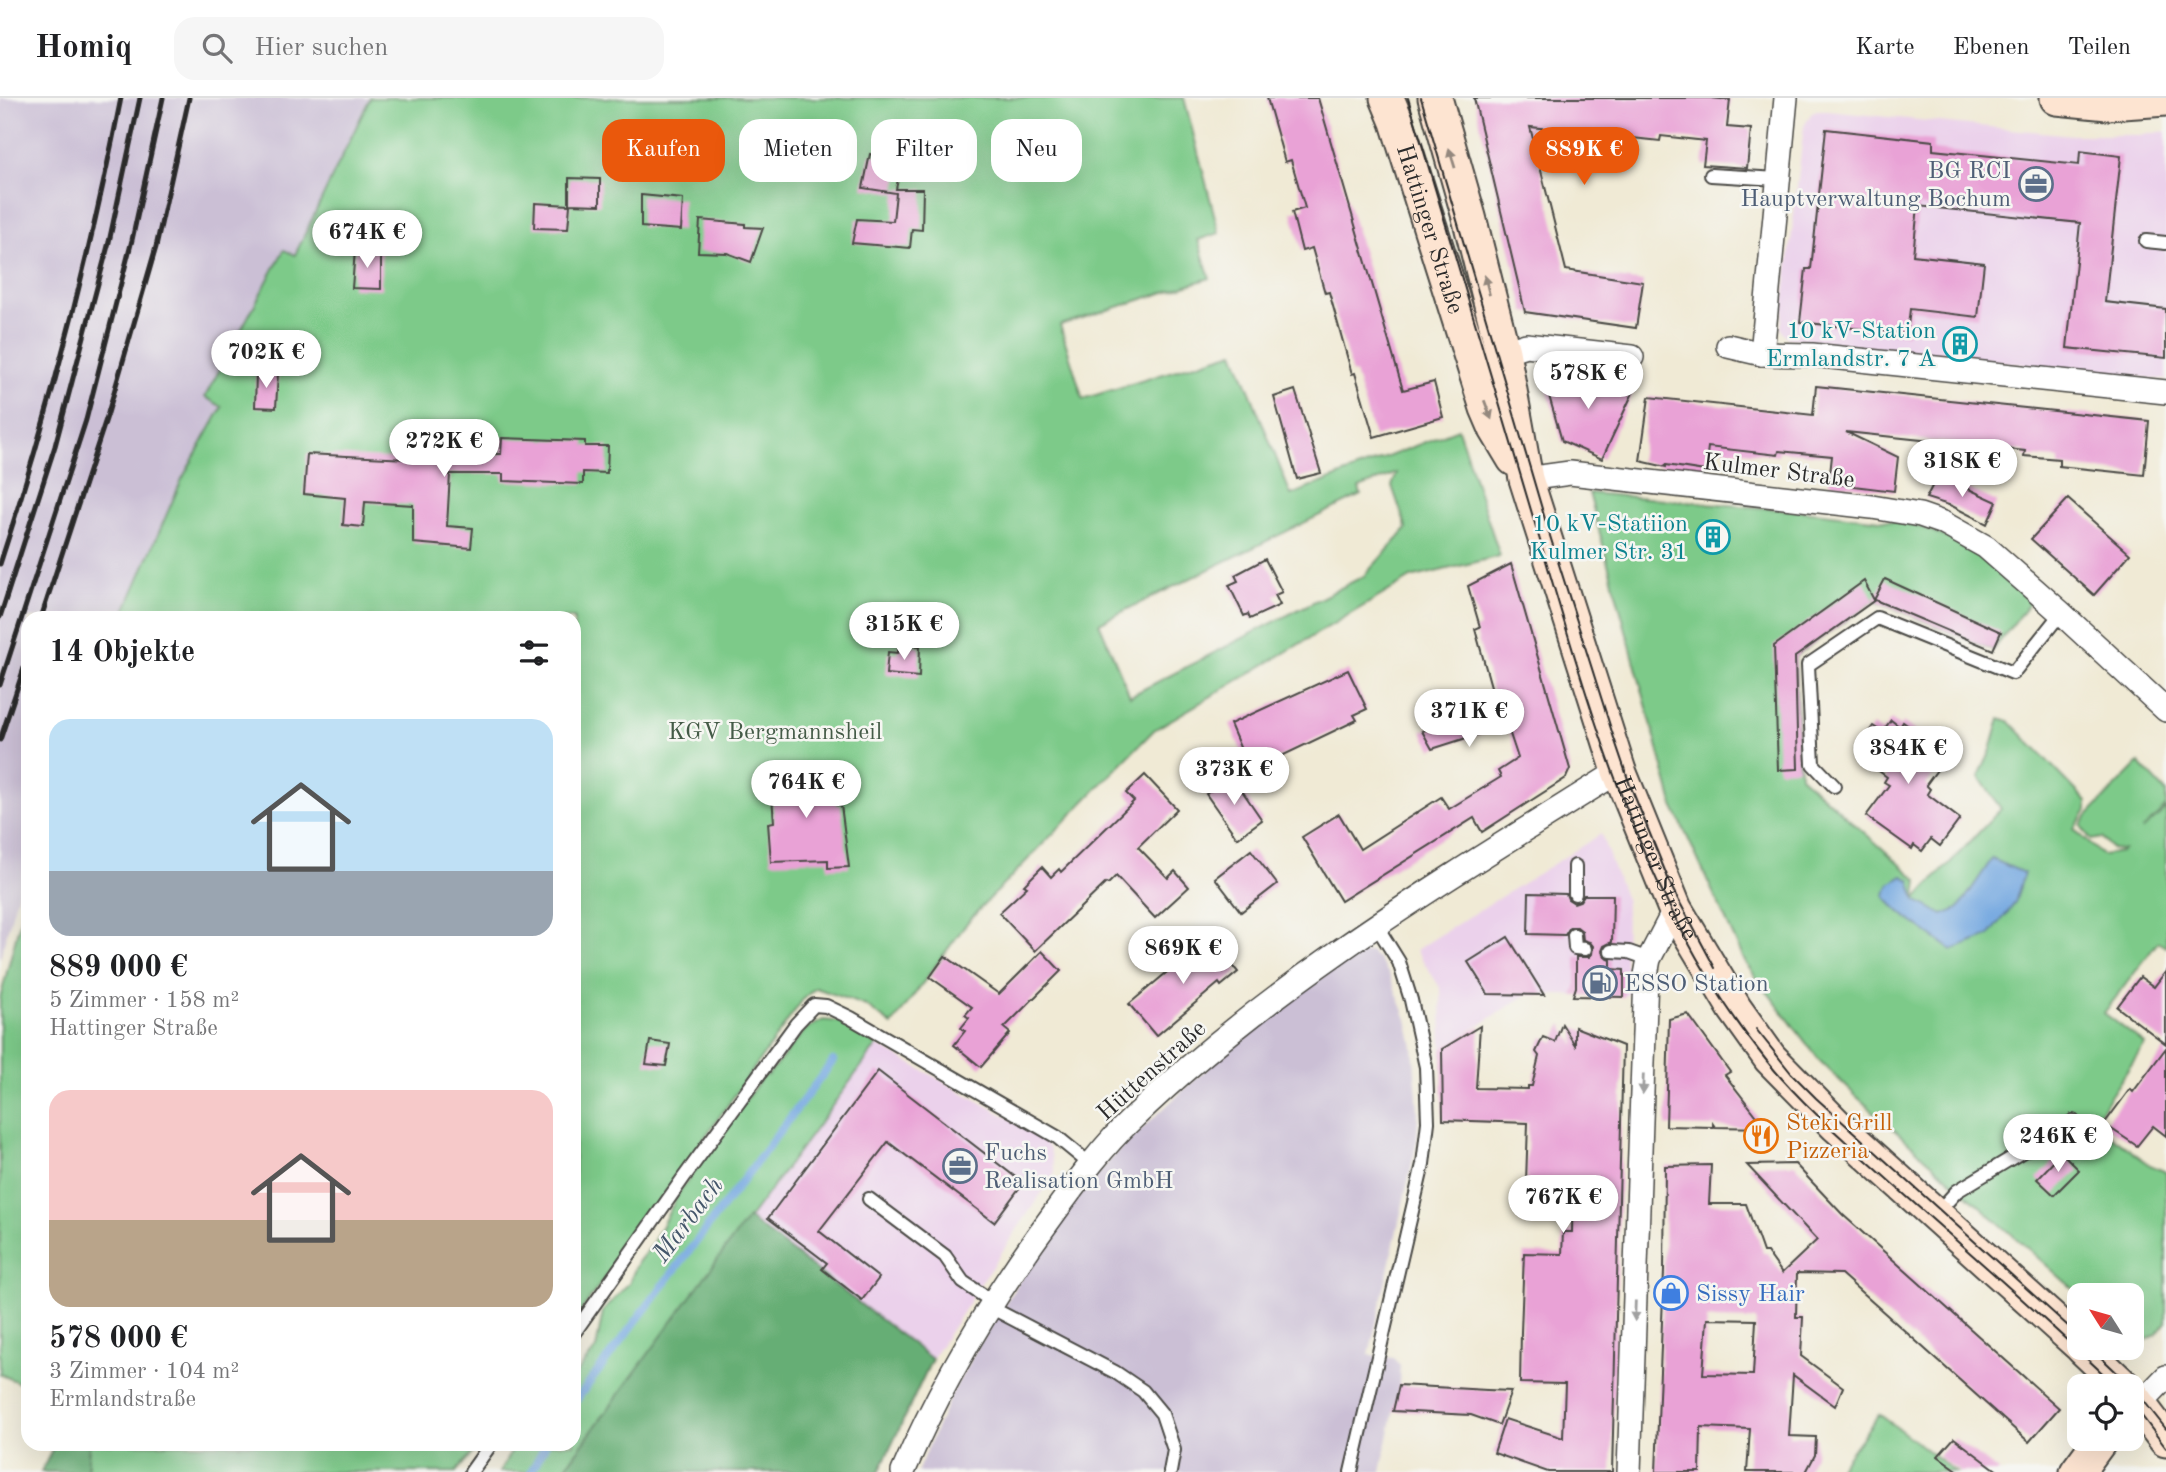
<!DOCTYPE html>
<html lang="de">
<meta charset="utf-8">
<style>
:root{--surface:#fff;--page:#f6f6f6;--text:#202124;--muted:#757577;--line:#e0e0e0;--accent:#ea580c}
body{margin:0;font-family:"Old Standard TT",serif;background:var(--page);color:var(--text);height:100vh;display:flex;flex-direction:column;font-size:26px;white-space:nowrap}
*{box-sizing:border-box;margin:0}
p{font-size:23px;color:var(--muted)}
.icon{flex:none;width:38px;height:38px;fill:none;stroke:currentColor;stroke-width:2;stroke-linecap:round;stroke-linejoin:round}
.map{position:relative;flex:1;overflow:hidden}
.details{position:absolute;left:21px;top:513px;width:560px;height:840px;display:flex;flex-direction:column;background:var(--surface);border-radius:21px;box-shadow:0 7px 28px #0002}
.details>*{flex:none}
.hud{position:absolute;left:602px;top:21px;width:665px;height:63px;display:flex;gap:14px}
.needle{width:46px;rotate:307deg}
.tools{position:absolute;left:2067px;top:1185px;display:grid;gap:14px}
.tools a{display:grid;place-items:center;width:77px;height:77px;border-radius:14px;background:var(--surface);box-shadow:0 7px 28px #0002;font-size:35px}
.price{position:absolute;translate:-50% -60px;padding:0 16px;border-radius:24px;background:#fff;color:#222;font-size:23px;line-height:46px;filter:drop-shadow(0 2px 4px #0008)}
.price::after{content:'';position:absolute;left:50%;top:42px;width:21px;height:16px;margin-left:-10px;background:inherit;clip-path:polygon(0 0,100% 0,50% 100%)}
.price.on{background:var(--accent);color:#fff}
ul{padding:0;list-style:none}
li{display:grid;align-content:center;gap:14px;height:371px;padding:0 28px}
li span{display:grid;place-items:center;height:217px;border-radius:21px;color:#555}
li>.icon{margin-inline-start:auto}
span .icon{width:126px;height:126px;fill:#fffc;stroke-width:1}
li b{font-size:30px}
h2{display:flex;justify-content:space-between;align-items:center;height:84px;padding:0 28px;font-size:30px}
.pill{padding:0 24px;border-radius:21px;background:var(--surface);box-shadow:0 7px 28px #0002;font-size:24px;line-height:63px}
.pill.on{background:var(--accent);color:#fff}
header{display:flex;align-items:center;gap:42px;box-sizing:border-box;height:98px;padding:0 35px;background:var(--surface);border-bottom:2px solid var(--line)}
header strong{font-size:33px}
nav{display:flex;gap:38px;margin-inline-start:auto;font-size:24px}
.search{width:490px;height:63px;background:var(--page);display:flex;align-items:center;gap:18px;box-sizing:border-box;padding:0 24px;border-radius:21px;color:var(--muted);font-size:26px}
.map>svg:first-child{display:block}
.built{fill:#ebd1eb}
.industrial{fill:#cbbfd5}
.green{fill:#7dca89;stroke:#547a5a;stroke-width:2;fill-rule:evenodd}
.forest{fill:#66ae75;stroke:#486c50;stroke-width:2}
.water{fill:#73a7e0;stroke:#4f6986;stroke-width:2}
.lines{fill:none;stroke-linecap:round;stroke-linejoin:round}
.stream{stroke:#73a7e0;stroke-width:8}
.building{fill:#e9a2d6;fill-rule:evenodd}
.lane-casing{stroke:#494844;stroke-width:16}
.street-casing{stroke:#494844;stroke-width:26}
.secondary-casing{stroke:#494844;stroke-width:37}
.lane{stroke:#fff;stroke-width:12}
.street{stroke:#fff;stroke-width:23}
.secondary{stroke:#fde4d1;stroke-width:33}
.tram{stroke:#2b2b2b;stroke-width:2}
.rail{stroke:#2b2b2b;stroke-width:5}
.oneway{fill:#94887e}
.oneway2{fill:#a0a0a0}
.labels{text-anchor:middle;stroke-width:5;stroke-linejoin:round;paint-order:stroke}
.service-label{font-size:24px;fill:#4e5e75;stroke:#f6f6f2;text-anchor:start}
.street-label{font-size:24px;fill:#2b2b2b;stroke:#f6f6f2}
.culture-label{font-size:24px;fill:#0d838f;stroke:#f6f6f2;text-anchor:end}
.park-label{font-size:24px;fill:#445b47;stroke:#f6f6f2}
.food-label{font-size:24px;fill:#c56008;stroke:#f6f6f2;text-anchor:start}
.shop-label{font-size:24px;fill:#366cbe;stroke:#f6f6f2;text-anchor:start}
.water-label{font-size:26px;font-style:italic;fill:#44566a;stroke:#f6f6f2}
</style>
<header>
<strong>Homiq</strong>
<div class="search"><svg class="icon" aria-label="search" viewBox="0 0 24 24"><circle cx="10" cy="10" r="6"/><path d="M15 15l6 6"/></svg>Hier suchen</div>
<nav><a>Karte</a><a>Ebenen</a><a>Teilen</a></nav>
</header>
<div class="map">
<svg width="2166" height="1374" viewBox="0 0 2166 1374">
<rect width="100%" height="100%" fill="#f6f6f2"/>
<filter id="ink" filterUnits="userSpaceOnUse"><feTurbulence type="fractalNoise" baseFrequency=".0143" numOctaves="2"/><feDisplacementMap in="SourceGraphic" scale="14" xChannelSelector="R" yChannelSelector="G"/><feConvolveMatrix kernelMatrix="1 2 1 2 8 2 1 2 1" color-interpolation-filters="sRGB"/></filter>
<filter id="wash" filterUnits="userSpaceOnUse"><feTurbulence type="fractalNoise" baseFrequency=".00686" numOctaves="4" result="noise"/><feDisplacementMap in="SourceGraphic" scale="28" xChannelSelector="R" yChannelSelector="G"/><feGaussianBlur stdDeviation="1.57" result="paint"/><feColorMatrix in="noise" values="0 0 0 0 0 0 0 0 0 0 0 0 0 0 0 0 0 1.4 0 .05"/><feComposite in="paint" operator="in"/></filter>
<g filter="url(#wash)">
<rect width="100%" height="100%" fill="#f0ead5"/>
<g class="built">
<path d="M1817 12 2072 37H2139L2166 33V282L1788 240 1781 231 1804 28 1811 16Z"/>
<path d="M1601 736 1626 804 1625 868 1633 877 1632 892 1624 899 1528 896 1442 951 1441 891 1416 852Z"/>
<path d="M877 947 1038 1036 1050 1051 1055 1075 983 1182 932 1261 748 1120Z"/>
</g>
<g class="industrial">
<path d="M0 0H370L295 158 284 152 205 299 222 309 182 381 122 520H28V757L0 861Z"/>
<path d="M1370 854 1378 861 1389 876 1407 921 1413 948 1418 1013 1417 1043 1369 1257 1393 1260 1400 1267 1399 1287 1381 1374H917L951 1297 981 1243 1058 1123 1117 1054 1217 961 1350 857Z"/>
</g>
<g class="green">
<path d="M370 0H1184L1219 135 1198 142 1210 180 1060 227 1083 301 1234 254 1291 397 1458 331 1500 458 1411 480 1154 632 970 821 892 927 866 908 816 890 804 900 574 1223V520H122L182 381 222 309 205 299 284 152 295 157ZM1397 375 1392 388 1407 431 1364 478 1130 598 1099 525 1361 397 1359 390Z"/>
<path d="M1589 395 1823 415 1913 426 1949 440 1979 459 2031 503 1993 552 1875 502 1795 559 1800 678 1918 782 1916 801 2001 711 1979 679 1991 652 2000 620 2009 623 2087 704V712L2074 731 2102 757 2121 754 2123 752 2112 751 2102 740 2091 742 2081 728 2087 718 2139 665 2166 694V709L2142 732 2166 711V849L2158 844 2104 915 2145 946 2093 1024 2150 1067 2166 1074V1224L2156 1237 2141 1245 2132 1241V1197H2080L1856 998 1820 963 1746 866 1674 710Z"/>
<path d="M28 792V1289L0 1276V901Z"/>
<path d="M823 922 843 924 877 947 562 1374H499L516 1346H574V1278L596 1251 603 1213 629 1185 638 1164 651 1148 680 1093 763 978 768 977 805 932Z"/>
<path d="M1879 1316 1956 1374H1836Z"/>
<path d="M89 1346H480L456 1374H87Z"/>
</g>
<g class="forest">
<path d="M748 1120 932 1261 879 1374H562Z"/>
<path d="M55 1346H89L87 1374H41Z"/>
</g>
<path class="water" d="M1992 761 2024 775 2015 805 1989 838 1952 852C1930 836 1901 819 1884 798L1890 786 1903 778 1910 782 1916 802 1943 817 1958 811Z"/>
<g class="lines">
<g class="stream">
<path d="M574 1305 833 963"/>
<path d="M531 1374 546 1346"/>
</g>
</g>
<g id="blocks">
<g class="building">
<path d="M1267 0H1318L1403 292 1434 284 1443 319 1374 339 1355 275 1352 276 1329 194 1325 195 1312 150 1302 153 1292 114 1305 110 1291 62 1285 64Z"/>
<path d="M1474 0H1711L1730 2 1727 29 1751 31 1747 70 1703 67 1706 43 1661 38 1660 43 1530 29 1566 172 1643 184 1636 230 1525 214Z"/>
<path d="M1826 31 1933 43V52L2079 67 2080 53 2121 58 2105 204 2166 211V260L2067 250 2080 125 1918 108 1913 157 1984 165 1978 219 1910 211 1907 236 1800 224 1806 171H1811Z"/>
<path d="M870 56 902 62 896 91H923L922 132 912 131 910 150 852 145 857 121 893 123 896 95 863 90Z"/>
<path d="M569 80 600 81V107L569 106Z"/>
<path d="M641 97 683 101 681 132 641 129Z"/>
<path d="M535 105 570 107 568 131 534 130Z"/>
<path d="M700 122 745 126V129L763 130 751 164 727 155 698 154Z"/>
<path d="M355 152 381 153V191L352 190Z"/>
<path d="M256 274 278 275 276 310 255 309Z"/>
<path d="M1543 277 1636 288 1602 361 1562 343Z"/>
<path d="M1816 288 2149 323 2144 377 2059 368V361L2024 358 2025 353 1846 334 1898 359 1894 393 1829 385 1832 358 1779 353 1778 357 1708 349 1705 373 1666 367V369L1640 363 1649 299 1813 317Z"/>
<path d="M1295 292 1321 375 1297 381 1274 299Z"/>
<path d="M502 340 585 343V348H608L607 375 583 374V386L503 383V376H450L447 428 473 430 471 450 413 445V407L365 404 363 429 343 427 345 400 304 396 307 356 407 361 408 343 454 345V356H501Z"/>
<path d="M1938 377 1997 404 1987 426 1952 408 1926 400Z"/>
<path d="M2068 401 2130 456 2094 497 2031 441Z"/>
<path d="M1265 461 1282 494 1275 497 1280 507 1250 521 1248 516 1244 518 1229 487 1238 483 1235 477Z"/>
<path d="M1511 466 1570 671 1566 680 1482 734 1474 720 1341 803 1302 739 1339 716 1360 751 1441 699 1449 711 1501 679 1498 673 1518 660 1507 627 1432 651 1422 633 1497 610 1475 531 1480 529 1468 488Z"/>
<path d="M1885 481 2001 534 1993 552 1875 502 1795 559 1798 671 1778 672 1774 548 1864 483 1874 502Z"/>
<path d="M899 547 920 548 919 579 886 576 888 554 898 555Z"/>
<path d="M1348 572 1367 611 1354 617 1357 622 1250 673 1230 626Z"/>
<path d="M1891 622 1900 629 1903 624 1948 657 1926 687 1930 691 1927 696 1960 721 1940 748 1931 741 1922 753 1914 747 1912 751 1866 718 1889 687 1884 684 1887 679 1868 665 1871 661 1857 650 1873 628 1882 634Z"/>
<path d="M809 671 810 680 832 677 837 707H841L849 769 828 770V762L771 764 768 725 774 724 770 674Z"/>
<path d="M1145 677 1177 711 1138 749 1168 780 1175 773 1189 789 1155 820 1116 778 1108 786 1106 785 1035 853 999 815 1027 789 1024 787 1042 769 1051 779 1059 771 1061 774 1134 703 1126 695Z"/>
<path d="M1232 678 1262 722 1237 740 1206 696Z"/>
<path d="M1251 752 1277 786 1241 814 1215 780Z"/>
<path d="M1529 795 1566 796 1568 801 1574 805 1580 803 1584 797H1613L1612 844 1604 848 1602 853 1606 860 1611 862V871L1624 872V899L1573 898 1576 889V859H1589L1592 856 1593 848 1590 844 1583 842 1582 833 1577 829H1570L1565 837 1528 836Z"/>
<path d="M1209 839 1238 874 1221 888 1219 885 1156 938 1129 906Z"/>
<path d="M1508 839 1544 897 1488 896 1468 864Z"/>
<path d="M1042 853 1061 873 1004 930 1010 935 981 969 954 947 965 933 961 930 969 920 965 917 972 909 930 879 945 858 999 896Z"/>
<path d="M2166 873V946L2117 909 2140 879 2154 889Z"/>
<path d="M1688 916 1730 974 1725 977 1766 1030 1715 1029 1713 1026V1029L1666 1028 1669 921Z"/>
<path d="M1562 926 1575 947V929L1623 948 1612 1374H1548L1494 1355 1505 1321 1563 1340 1565 1286 1520 1285 1521 1234 1524 1155 1562 1156 1563 1134H1572L1573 1086 1526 1084 1528 1025 1443 1022 1442 951 1480 928 1476 990 1528 991V988H1532L1539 958 1536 954 1543 939 1555 944Z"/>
<path d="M650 943 670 946 666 968 646 966Z"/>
<path d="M2166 950V1038L2153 1028 2137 1048 2104 1026 2130 991 2133 994Z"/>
<path d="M878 973 1023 1085 994 1124 888 1044 819 1133 879 1180 862 1202 822 1171 827 1165 768 1120Z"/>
<path d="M2062 1055 2079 1072 2054 1097 2037 1081Z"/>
<path d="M1795 1066 1843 1117 2059 1310 2029 1344 1841 1176 1797 1175 1796 1219H1803L1801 1258 1843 1289 1835 1308 1793 1277 1789 1338 1816 1339 1815 1357 1806 1374H1747L1750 1331 1701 1329 1700 1374H1656L1664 1173 1665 1068 1711 1067 1709 1106H1746L1763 1154H1767L1782 1175 1817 1142 1747 1067ZM1707 1221 1756 1222 1753 1277 1703 1276Z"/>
<path d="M1399 1287 1487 1292 1511 1293 1499 1327 1471 1317 1393 1313Z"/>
<path d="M1954 1340 1999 1374H1960L1938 1358Z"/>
</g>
</g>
</g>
<g filter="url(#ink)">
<use href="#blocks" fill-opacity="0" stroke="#494844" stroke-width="2"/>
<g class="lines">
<g class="lane-casing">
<g id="lane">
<path d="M1711 77 1778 81"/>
<path d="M2146 143 2166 145"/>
<path d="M1834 688 1813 666 1808 567 1877 520 2013 575 2061 515"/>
<path d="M1575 796V768"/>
<path d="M1574 837 1575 850 1585 851"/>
<path d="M1611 853 1629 854 1649 861"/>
<path d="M869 1101 945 1158 963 1184 993 1204"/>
<path d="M1936 1116 1957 1093 2073 1023"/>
<path d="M990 1209 1115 1274 1143 1293 1162 1316 1174 1352 1170 1374"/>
<path d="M574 1235 684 1079 796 926 814 907 826 908 851 920 1057 1039 1090 1066"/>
<path d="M471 1374 491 1346"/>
<path d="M1351 1374 1423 1066 1428 1024 1426 969 1411 902 1399 864 1376 827"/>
</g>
</g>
<g class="street-casing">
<g id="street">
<path d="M1728 248 1762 256 1812 257 2166 294"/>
<path d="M1503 254 1526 247 1632 259"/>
<path d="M1762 256 1786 0"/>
<path d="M1526 381 1570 375 1872 409 1920 417 1943 425 1986 449 2061 515 2166 612"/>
<path d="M2139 1307 2166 1279"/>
<path d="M903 1374C943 1281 995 1195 1055 1114 1079 1081 1103 1048 1133 1020 1277 881 1450 779 1619 673"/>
<path d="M1629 1374 1646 877 1649 861 1675 811"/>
</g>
</g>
<g class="secondary-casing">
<g id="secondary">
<path id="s1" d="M1387 0 1397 24 1487 310 1496 331 1514 361"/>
<path id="s2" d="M1435 0 1469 119 1503 254 1526 381 1619 673 1675 811 1735 911 1770 960 1836 1027 2079 1246"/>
<path d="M2057 0 2108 5 2166 1"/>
<path d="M2083 1250 2123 1288"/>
<path d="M2132 1297 2166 1342"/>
<path d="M2077 1374 2102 1340"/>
</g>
</g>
<use href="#lane" class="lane"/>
<use href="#street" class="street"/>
<use href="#secondary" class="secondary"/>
<g class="tram">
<path d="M1408 0C1451 143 1493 286 1536 429 1591 614 1643 810 1766 962 1804 1009 1852 1049 1896 1089 1970 1155 2045 1220 2116 1288"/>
<path d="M1421 0 1550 438 1612 634 1630 687 1672 790 1715 870"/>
<path d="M1756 931 1791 975 1816 1000 2079 1238"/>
<path d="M2091 1250 2131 1288"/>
<path d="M2132 1288 2166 1331"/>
<path d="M2132 1305 2166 1350"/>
</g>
<g class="rail">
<path d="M0 466C50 313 90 157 121 0"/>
<path d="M0 519 55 348 109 144 140 0"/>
<path d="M41 520 108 315 156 149 189 0"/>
<path d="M0 587 86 322 132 142 163 0"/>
<path d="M0 642 28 558"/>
</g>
</g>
<defs><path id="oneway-solid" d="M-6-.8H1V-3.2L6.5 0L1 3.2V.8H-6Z" transform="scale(1.75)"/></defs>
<g class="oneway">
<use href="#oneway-solid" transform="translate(1452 60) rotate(-107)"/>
<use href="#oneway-solid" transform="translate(1487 187) rotate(-104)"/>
<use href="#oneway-solid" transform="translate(1488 312) rotate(69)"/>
</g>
<g class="oneway2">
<use href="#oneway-solid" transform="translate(1643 986) rotate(92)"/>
<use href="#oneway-solid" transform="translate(1635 1213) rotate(92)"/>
</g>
</g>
<defs>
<g id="office-ring" transform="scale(1.75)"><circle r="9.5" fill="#f6f6f2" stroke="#5c6f8a" stroke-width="1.5"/><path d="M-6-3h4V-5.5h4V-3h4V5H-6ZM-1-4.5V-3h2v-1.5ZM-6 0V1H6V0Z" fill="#5c6f8a"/></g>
<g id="building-ring" transform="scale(1.75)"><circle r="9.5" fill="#f6f6f2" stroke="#0f9aa8" stroke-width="1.5"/><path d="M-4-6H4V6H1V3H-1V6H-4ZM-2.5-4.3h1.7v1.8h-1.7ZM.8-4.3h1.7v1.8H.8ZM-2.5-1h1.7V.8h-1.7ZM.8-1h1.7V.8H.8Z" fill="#0f9aa8"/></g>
<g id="fuel-ring" transform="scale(1.75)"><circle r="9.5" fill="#f6f6f2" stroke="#5c6f8a" stroke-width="1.5"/><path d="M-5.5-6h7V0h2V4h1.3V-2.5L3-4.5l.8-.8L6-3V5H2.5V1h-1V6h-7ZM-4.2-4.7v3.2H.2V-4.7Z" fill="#5c6f8a"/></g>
<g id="restaurant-ring" transform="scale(1.75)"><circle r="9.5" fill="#f6f6f2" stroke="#e8710a" stroke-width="1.5"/><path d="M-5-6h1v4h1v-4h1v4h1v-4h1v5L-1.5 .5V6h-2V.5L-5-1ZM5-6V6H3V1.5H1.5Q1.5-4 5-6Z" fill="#e8710a"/></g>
<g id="shop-ring" transform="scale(1.75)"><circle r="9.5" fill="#f6f6f2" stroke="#3f7fe0" stroke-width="1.5"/><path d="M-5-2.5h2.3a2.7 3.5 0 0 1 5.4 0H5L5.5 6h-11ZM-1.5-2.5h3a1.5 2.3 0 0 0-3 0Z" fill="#3f7fe0"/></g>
</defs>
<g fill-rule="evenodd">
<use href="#office-ring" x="2036" y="86"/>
<use href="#building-ring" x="1960" y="246"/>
<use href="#building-ring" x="1713" y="439"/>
<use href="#fuel-ring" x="1600" y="885"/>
<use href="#restaurant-ring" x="1761" y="1038"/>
<use href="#office-ring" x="960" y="1068"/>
<use href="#shop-ring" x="1671" y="1195"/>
</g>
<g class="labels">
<g class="service-label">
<text x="2011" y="80" text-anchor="end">BG RCI<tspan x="2011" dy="28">Hauptverwaltung Bochum</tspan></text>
<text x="1624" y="893">ESSO Station</text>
<text x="984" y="1062">Fuchs<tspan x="984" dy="28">Realisation GmbH</tspan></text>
</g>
<g class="street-label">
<text dy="8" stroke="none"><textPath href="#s1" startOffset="138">Hattinger Straße</textPath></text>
<text transform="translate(1779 372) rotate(7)" y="8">Kulmer Straße</text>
<text dy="8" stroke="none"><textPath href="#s2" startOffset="793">Hattinger Straße</textPath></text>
<text transform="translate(1151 972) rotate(-42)" y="8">Hüttenstraße</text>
</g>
<g class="culture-label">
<text x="1936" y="240">10 kV-Station<tspan x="1936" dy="28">Ermlandstr. 7 A</tspan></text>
<text x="1688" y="433">10 kV-Statiion<tspan x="1688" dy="28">Kulmer Str. 31</tspan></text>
</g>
<g class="park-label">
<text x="775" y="641">KGV Bergmannsheil</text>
</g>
<g class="food-label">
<text x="1786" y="1032">Steki Grill<tspan x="1786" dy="28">Pizzeria</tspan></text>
</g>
<g class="shop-label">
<text x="1696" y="1203">Sissy Hair</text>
</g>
<g class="water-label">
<text transform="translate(687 1121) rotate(-53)" y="9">Marbach</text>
</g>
</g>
</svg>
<div class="tools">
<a><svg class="needle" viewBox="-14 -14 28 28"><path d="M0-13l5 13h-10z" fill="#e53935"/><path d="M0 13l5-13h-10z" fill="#757577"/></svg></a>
<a><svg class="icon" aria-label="locate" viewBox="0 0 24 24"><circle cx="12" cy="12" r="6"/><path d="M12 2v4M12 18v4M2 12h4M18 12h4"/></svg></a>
</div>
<b class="price on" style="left:1584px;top:89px">889K €</b>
<b class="price" style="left:367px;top:172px">674K €</b>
<b class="price" style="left:266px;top:292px">702K €</b>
<b class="price" style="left:1588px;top:313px">578K €</b>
<b class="price" style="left:444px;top:381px">272K €</b>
<b class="price" style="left:1962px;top:401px">318K €</b>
<b class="price" style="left:904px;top:564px">315K €</b>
<b class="price" style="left:1469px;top:651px">371K €</b>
<b class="price" style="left:1908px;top:688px">384K €</b>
<b class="price" style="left:1234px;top:709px">373K €</b>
<b class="price" style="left:806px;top:722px">764K €</b>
<b class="price" style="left:1183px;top:888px">869K €</b>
<b class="price" style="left:2058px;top:1076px">246K €</b>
<b class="price" style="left:1563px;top:1137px">767K €</b>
<div class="hud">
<a class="pill on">Kaufen</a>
<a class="pill">Mieten</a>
<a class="pill">Filter</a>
<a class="pill">Neu</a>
</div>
<section class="details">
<h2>14 Objekte<svg class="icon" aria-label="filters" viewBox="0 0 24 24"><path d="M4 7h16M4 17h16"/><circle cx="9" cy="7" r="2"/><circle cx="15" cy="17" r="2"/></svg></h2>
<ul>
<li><span style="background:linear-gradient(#bfe0f5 70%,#9aa5b1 0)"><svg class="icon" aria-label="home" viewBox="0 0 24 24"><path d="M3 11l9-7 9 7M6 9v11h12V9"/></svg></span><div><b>889 000 €</b><p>5 Zimmer · 158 m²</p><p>Hattinger Straße</p></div></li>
<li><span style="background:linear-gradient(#f6c9c9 60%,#b9a48a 0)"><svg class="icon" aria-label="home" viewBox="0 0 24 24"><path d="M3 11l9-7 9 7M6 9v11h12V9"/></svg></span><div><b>578 000 €</b><p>3 Zimmer · 104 m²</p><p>Ermlandstraße</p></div></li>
</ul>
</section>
</div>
